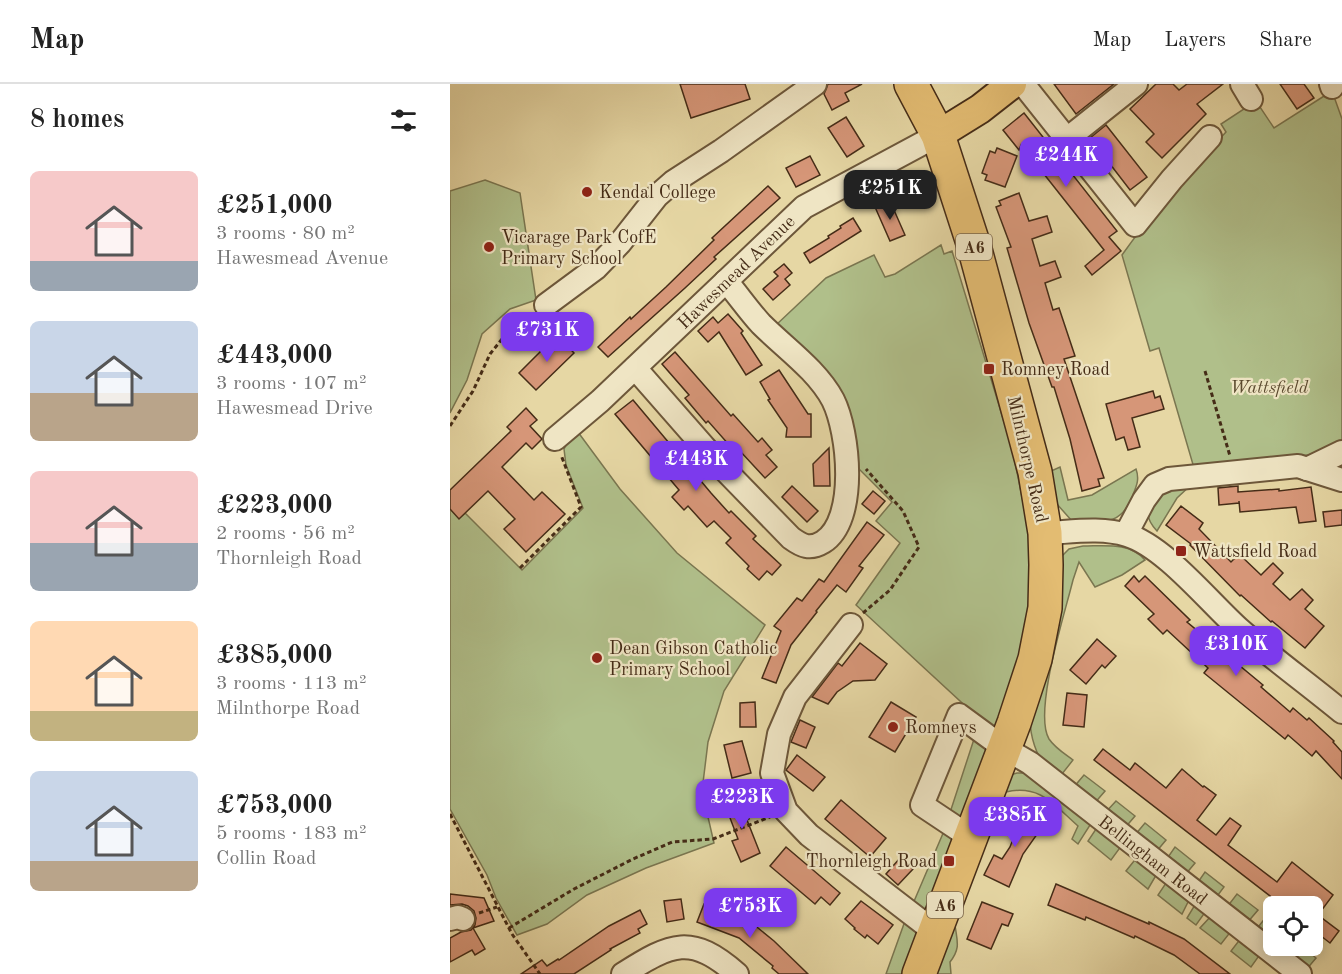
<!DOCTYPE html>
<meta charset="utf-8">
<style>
:root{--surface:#fff;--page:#f6f6f6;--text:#222;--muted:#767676;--line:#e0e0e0;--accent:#7c3aed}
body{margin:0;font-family:"Old Standard TT",serif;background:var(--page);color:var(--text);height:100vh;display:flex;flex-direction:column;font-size:22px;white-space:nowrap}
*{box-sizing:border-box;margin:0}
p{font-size:20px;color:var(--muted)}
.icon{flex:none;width:33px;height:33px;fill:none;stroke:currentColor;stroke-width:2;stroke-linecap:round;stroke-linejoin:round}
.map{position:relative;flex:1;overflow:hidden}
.sheet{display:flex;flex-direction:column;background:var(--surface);width:450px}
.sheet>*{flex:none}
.controls{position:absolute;left:813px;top:812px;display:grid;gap:12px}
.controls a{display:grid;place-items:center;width:60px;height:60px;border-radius:9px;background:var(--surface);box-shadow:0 3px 15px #0003;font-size:30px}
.price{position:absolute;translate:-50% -51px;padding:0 14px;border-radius:12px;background:var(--accent);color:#fff;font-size:20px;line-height:39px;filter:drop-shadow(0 2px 3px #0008)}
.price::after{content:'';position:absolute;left:50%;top:36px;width:18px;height:14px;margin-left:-9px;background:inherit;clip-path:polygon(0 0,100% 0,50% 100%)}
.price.selected{background:#222;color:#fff}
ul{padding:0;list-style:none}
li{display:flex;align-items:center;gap:18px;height:150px;padding:0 30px}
li span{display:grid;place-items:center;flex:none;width:168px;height:120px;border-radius:9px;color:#555}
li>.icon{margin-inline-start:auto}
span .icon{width:72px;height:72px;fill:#fffc;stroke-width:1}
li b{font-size:26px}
h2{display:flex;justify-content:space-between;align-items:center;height:72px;padding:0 30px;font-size:26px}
header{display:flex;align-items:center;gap:36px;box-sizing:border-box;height:84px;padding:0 30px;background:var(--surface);border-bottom:2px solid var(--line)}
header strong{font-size:28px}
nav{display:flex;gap:33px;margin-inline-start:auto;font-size:21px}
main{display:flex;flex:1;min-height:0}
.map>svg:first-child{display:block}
.green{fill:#b0bf8a;stroke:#7a7650;stroke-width:1.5}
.building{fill:#d69678;stroke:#452c17;stroke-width:1.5}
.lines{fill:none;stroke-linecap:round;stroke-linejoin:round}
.minor-casing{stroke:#6d573a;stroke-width:26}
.major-casing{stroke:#452c17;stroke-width:32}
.highway-casing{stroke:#452c17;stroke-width:36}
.path{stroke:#452c17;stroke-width:3;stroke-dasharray:4.5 3;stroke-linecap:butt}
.minor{stroke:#efe5c4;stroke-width:22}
.major{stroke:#e3bc72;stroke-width:28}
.highway{stroke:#e3bc72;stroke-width:33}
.poi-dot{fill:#8f2418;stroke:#efe5c4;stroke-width:2}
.labels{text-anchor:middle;stroke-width:4.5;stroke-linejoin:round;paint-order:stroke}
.shield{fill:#efe5c4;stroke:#78644b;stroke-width:1.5}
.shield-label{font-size:16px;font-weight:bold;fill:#452c17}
.poi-label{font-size:18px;fill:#452c17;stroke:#efe5c4;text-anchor:start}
.street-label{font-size:18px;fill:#452c17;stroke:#efe5c4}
.park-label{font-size:18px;font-style:italic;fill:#5a492e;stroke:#efe5c4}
</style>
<header>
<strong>Map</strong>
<nav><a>Map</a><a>Layers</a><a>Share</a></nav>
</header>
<main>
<section class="sheet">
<h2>8 homes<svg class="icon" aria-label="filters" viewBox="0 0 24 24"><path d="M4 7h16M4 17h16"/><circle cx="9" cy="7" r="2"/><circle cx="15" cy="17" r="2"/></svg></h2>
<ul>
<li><span style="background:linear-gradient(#f6c9c9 75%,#9aa5b1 0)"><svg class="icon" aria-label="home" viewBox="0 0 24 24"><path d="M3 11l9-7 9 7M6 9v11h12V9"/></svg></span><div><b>£251,000</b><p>3 rooms · 80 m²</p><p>Hawesmead Avenue</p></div></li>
<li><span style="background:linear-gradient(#c9d6e8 60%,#b9a48a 0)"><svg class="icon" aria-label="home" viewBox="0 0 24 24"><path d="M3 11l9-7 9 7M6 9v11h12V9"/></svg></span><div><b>£443,000</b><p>3 rooms · 107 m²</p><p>Hawesmead Drive</p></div></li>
<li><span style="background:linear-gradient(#f6c9c9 60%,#9aa5b1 0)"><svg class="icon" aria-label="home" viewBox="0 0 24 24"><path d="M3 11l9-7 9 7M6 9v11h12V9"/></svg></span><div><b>£223,000</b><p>2 rooms · 56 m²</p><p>Thornleigh Road</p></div></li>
<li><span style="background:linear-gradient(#ffd9b3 75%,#c2b280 0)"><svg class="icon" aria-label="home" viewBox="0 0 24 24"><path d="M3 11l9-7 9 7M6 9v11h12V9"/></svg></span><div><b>£385,000</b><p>3 rooms · 113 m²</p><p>Milnthorpe Road</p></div></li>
<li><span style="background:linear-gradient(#c9d6e8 75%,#b9a48a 0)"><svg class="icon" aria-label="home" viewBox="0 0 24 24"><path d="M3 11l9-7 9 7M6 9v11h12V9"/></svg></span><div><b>£753,000</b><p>5 rooms · 183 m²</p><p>Collin Road</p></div></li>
</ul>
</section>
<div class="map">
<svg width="892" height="890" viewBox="0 0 892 890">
<rect width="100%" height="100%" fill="#e6d7a4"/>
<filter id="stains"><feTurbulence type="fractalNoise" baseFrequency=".00333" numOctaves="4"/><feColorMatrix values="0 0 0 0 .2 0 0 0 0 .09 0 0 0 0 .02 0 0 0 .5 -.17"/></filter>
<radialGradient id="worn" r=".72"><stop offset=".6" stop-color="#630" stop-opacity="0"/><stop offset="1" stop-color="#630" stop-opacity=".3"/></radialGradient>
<g class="green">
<path d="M882 7 892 35V359L859 371 744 384 709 264 700 267 672 171C703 127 739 87 776 48L771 40 806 17 824 44Z"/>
<path d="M35 96 70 109 86 216 60 225 32 250 17 296 0 329V107Z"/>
<path d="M491 161 494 170 502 167 562 364 580 452 586 518 548 652 406 521 450 459 426 437 442 418 408 384 404 356 326 241 376 194 424 171 435 193 445 190Z"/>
<path d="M125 344 170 405 227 469 315 541 274 607 258 658 252 707 264 759 196 784 137 811 97 840 67 851 46 814 37 791 0 725V425L9 434 15 429 72 486 133 424 116 381 114 365Z"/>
<path d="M610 383 618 416 642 411 686 385C690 396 686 403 682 413 670 444 650 437 622 437L606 419 599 388Z"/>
<path d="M742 400 727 414 707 447C693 432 698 426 706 410Z"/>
<path d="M633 462C655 462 680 458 695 476L672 491 645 503 629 478 623 496C615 529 583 628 599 655 605 664 615 670 623 676L612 690C608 689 601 687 598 685 586 673 580 651 580 635L611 473 619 465Z"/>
<path d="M526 649 545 664 483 829 462 822 494 747Z"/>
<path d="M567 689H576L642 738 628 760 622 755 628 742C604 721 590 700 556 708L560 691Z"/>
<path d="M634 691 655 707 643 721 623 704Z"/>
<path d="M666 717 685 732 674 745 655 729Z"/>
<path d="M695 739 716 756 706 768 685 751Z"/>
<path d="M648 742 672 761 661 776 638 757Z"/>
<path d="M725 763 745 779 735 791 716 776Z"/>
<path d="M688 772 708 788 698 805 676 787Z"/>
<path d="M755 788 774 803 765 815 746 801Z"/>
<path d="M718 796 740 814 732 830 708 811Z"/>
<path d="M787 810 808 826 797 839 777 823Z"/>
<path d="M746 819 756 827 746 841 737 834Z"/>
<path d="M762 831 782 846 771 860 750 844Z"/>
<path d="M816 833 823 839 824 861 805 847Z"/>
<path d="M455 837 471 850 460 890H436Z"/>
<path d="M505 841C507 857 511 864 500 878L501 890H479Z"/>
<path d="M791 854 811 869 801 883 781 867Z"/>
<path d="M844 861H851L866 874 856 886 837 870Z"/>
</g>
<g class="building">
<path d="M230 0H295L300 15 241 34Z"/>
<path d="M378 0H412L395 9 399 17 382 26 374 10Z"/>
<path d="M604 0H664L626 30Z"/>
<path d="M706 0H723L729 6 737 0H773L747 20 756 30 712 74 696 58 704 50 680 25Z"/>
<path d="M830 0H854L864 14 847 25Z"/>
<path d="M574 29 667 147 659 153 671 167 642 191 635 182 654 166 571 61 569 66 553 46Z"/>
<path d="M396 33 414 62 397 73 378 44Z"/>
<path d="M656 41 697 93 680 106 640 54Z"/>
<path d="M547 64 567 72 555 103 535 96 537 91 532 89 540 67 545 69Z"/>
<path d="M360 72 370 91 346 103 336 84Z"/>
<path d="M318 102 330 114 264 173 266 175 235 204 158 273 148 263 180 233 181 235 216 203 264 156 262 154Z"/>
<path d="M569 109 579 137 597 132 602 148 582 155 590 182 605 177 611 193 595 199 603 226 609 224 625 272 614 275 654 394 648 395 650 402 632 407 620 355 604 303H602L579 239 557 164 561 163 546 123 551 121 549 117Z"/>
<path d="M440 117 455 151 440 157 425 123Z"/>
<path d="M403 134 411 147 360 179 354 169 379 154 378 152 391 144 390 142Z"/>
<path d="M334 180 342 189 335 195 340 201 323 216 313 205 328 192 324 188Z"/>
<path d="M278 230 293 247 291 249 312 281 296 291 269 248 258 258 248 247 263 233 268 239Z"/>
<path d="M107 251 124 269 86 306 69 289Z"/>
<path d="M225 268 281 332 283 330 308 358 312 354 322 366 316 371 327 383 315 394 290 367 287 370 258 337 256 339 235 314 239 311 212 280Z"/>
<path d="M329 286 358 330H361V353H336L337 344 318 316 320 315 310 298Z"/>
<path d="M703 307 705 314 710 312 714 325 682 334 690 363 678 366 674 353 666 356 656 320Z"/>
<path d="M183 316 261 409 279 429 281 427 306 452 303 455 331 481 322 491 317 487 309 496 297 485 299 482 276 459 281 454 264 437 257 443 238 422 234 426 222 413 229 406 165 330Z"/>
<path d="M76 324 87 336 80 342 92 355 82 365 76 359 52 383 84 416 92 408 115 430 76 468 54 445 65 435 38 407 9 435 0 425V406L61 347 57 343Z"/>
<path d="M379 364 380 402H364L363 380Z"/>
<path d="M342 402 368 427 357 438 332 413Z"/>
<path d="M788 402V408L829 405V407L861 403 866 437 849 439 846 423 790 428 789 417V419L769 421 768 404Z"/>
<path d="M423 407 435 417 424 430 412 420Z"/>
<path d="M731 422 753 439 749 445 781 478 789 470 811 491 823 479 833 489 823 500 840 516 852 505 863 516 855 525 874 542 855 564 822 537 821 538 791 511 790 512 740 461 741 460 716 441Z"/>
<path d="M892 426V441L875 443 873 428Z"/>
<path d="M417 438 434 451 409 482 413 484 396 508 387 501 366 527 367 528 341 561 326 599 312 594 331 547 324 542 347 514 352 517 369 495 374 498Z"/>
<path d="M684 492 689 498 695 492 740 536 737 538 813 601 811 603 825 615 840 628 843 624 857 636 859 634 884 657 883 658 892 668V695L866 667 862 672 838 651 835 655 754 589 758 584 717 546 713 550 698 535 704 530 675 502Z"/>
<path d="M647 555 666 572 655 584 652 581 636 600 620 586Z"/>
<path d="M410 559 437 580 425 596 403 597 387 608 378 620 362 613 388 579 392 582Z"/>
<path d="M617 609 637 611 634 643 613 641Z"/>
<path d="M305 618 306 643H290V619Z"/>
<path d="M441 618 466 633 445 668 419 653Z"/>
<path d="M350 636 365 643 356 664 341 658Z"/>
<path d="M292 657 301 689 282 694 274 661Z"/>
<path d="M653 665 680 686 685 679 716 704 732 685 753 703 754 702 766 711 747 736 766 751 780 734 791 742 778 761 802 779 827 798 842 778 883 811 868 831 889 847 880 859 862 845V822H833L644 676Z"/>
<path d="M347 671 375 693 363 707 336 686Z"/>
<path d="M290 712 299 735 297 736 310 769 291 778 282 757 288 755 274 718Z"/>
<path d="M391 716 436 754 420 773 375 735Z"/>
<path d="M575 724 595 739 573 770 559 803 534 791 544 771 552 775 560 763 565 750 559 746Z"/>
<path d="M336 763 390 809 380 821 371 813 365 820 320 782Z"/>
<path d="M450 774 463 785 448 801 436 790Z"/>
<path d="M606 800 699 840V838L734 855 780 890H750L724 871 685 852 684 854 636 833 635 836 598 821Z"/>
<path d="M0 810 34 814 44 837 23 844 35 865 25 871 22 866 0 878V854L11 848 21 846 25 841 26 834 24 827 18 822 12 820 0 821Z"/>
<path d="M231 815 234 835 217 838 214 817Z"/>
<path d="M411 817 443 841 428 860 417 851 415 854 404 845 405 844 395 835Z"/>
<path d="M532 818 563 830 558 842 552 840 541 865 517 855Z"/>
<path d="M254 820 297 835 324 857 358 890H329L322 884 323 882 289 854 247 838Z"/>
<path d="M190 826 197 840 188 845 190 849 160 865 161 866 124 890H71L92 876 97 882 108 875 109 876 159 842Z"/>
</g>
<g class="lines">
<g class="minor-casing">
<g id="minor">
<path d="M573 0 685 141 722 95 760 53"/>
<path d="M792 0 801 15"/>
<path d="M881 0 882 3"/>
<path d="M617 55 686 0"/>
<path d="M96 221 146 184 170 159 207 112 223 98 271 67 365 0"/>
<path d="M185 284 270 381 341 454C352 462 360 466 373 458 408 436 399 348 383 316 367 286 335 264 311 240 299 227 288 211 276 197"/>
<path d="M105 355 150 317 354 123 488 51"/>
<path d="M857 385 892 368"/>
<path d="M595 449C621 448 651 443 677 451 714 462 759 518 789 545 822 574 858 600 892 628"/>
<path d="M676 450 694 416 705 401 719 395 848 382 892 396"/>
<path d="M401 541 345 613 329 650 322 689 336 727 359 751 485 848"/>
<path d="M520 753 472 721 509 631 554 664 580 679 850 890"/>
<path d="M0 835 8 833 13 835"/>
<path d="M173 890C222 859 241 850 287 890"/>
</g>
</g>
<g class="major-casing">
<path id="major" d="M488 51 530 25 562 0"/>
</g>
<g class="highway-casing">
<path id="highway" d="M461 0 488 51 524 162 585 388 595 449 596 481 595 524 585 575 564 639 469 890"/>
</g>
<g class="path">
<path d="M755 287 780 372"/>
<path d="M0 342 23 307 40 270 52 255 81 228"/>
<path d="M70 484 131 423 111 371"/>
<path d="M413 529 440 506 469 463 453 427 416 385"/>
<path d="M0 730 62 850 90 890"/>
<path d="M29 829 47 823"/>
<path d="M59 844 124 805 183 775 222 758 263 755 320 733"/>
</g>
<use href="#minor" class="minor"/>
<use href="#major" class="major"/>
<use href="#highway" class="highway"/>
</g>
<g class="poi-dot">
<circle cx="137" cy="108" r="6"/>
<circle cx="39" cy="163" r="6"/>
<rect x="533" y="279" width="12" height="12" rx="3"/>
<rect x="725" y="461" width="12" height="12" rx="3"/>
<circle cx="147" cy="574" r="6"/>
<circle cx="443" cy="643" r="6"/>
<rect x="493" y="771" width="12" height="12" rx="3"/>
</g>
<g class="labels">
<g class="shield">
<rect x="506" y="150" width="36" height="26" rx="4.5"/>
<rect x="477" y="808" width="36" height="26" rx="4.5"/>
</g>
<g class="shield-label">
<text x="524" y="169">A6</text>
<text x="495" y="827">A6</text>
</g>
<g class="poi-label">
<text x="149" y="114">Kendal College</text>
<text x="51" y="159">Vicarage Park CofE<tspan x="51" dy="21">Primary School</tspan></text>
<text x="551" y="291">Romney Road</text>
<text x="743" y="473">Wattsfield Road</text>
<text x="159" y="570">Dean Gibson Catholic<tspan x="159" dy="21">Primary School</tspan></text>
<text x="455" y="649">Romneys</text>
<text x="487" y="783" text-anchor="end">Thornleigh Road</text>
</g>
<g class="street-label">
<text transform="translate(286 188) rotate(-44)" y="6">Hawesmead Avenue</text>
<text transform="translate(578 375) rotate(77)" y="6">Milnthorpe Road</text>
<text transform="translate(703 776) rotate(38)" y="6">Bellingham Road</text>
</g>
<g class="park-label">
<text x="819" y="309">Wattsfield</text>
</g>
</g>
<rect width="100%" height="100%" filter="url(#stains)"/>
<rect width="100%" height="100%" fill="url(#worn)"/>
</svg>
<div class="controls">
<a><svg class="icon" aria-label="locate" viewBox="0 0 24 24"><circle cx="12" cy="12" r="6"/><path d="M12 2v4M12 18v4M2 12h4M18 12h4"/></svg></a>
</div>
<b class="price" style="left:616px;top:104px">£244K</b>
<b class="price selected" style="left:440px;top:137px">£251K</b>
<b class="price" style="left:97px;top:279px">£731K</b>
<b class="price" style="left:246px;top:408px">£443K</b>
<b class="price" style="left:786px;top:593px">£310K</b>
<b class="price" style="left:292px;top:746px">£223K</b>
<b class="price" style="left:565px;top:764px">£385K</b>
<b class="price" style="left:300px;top:855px">£753K</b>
</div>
</main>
